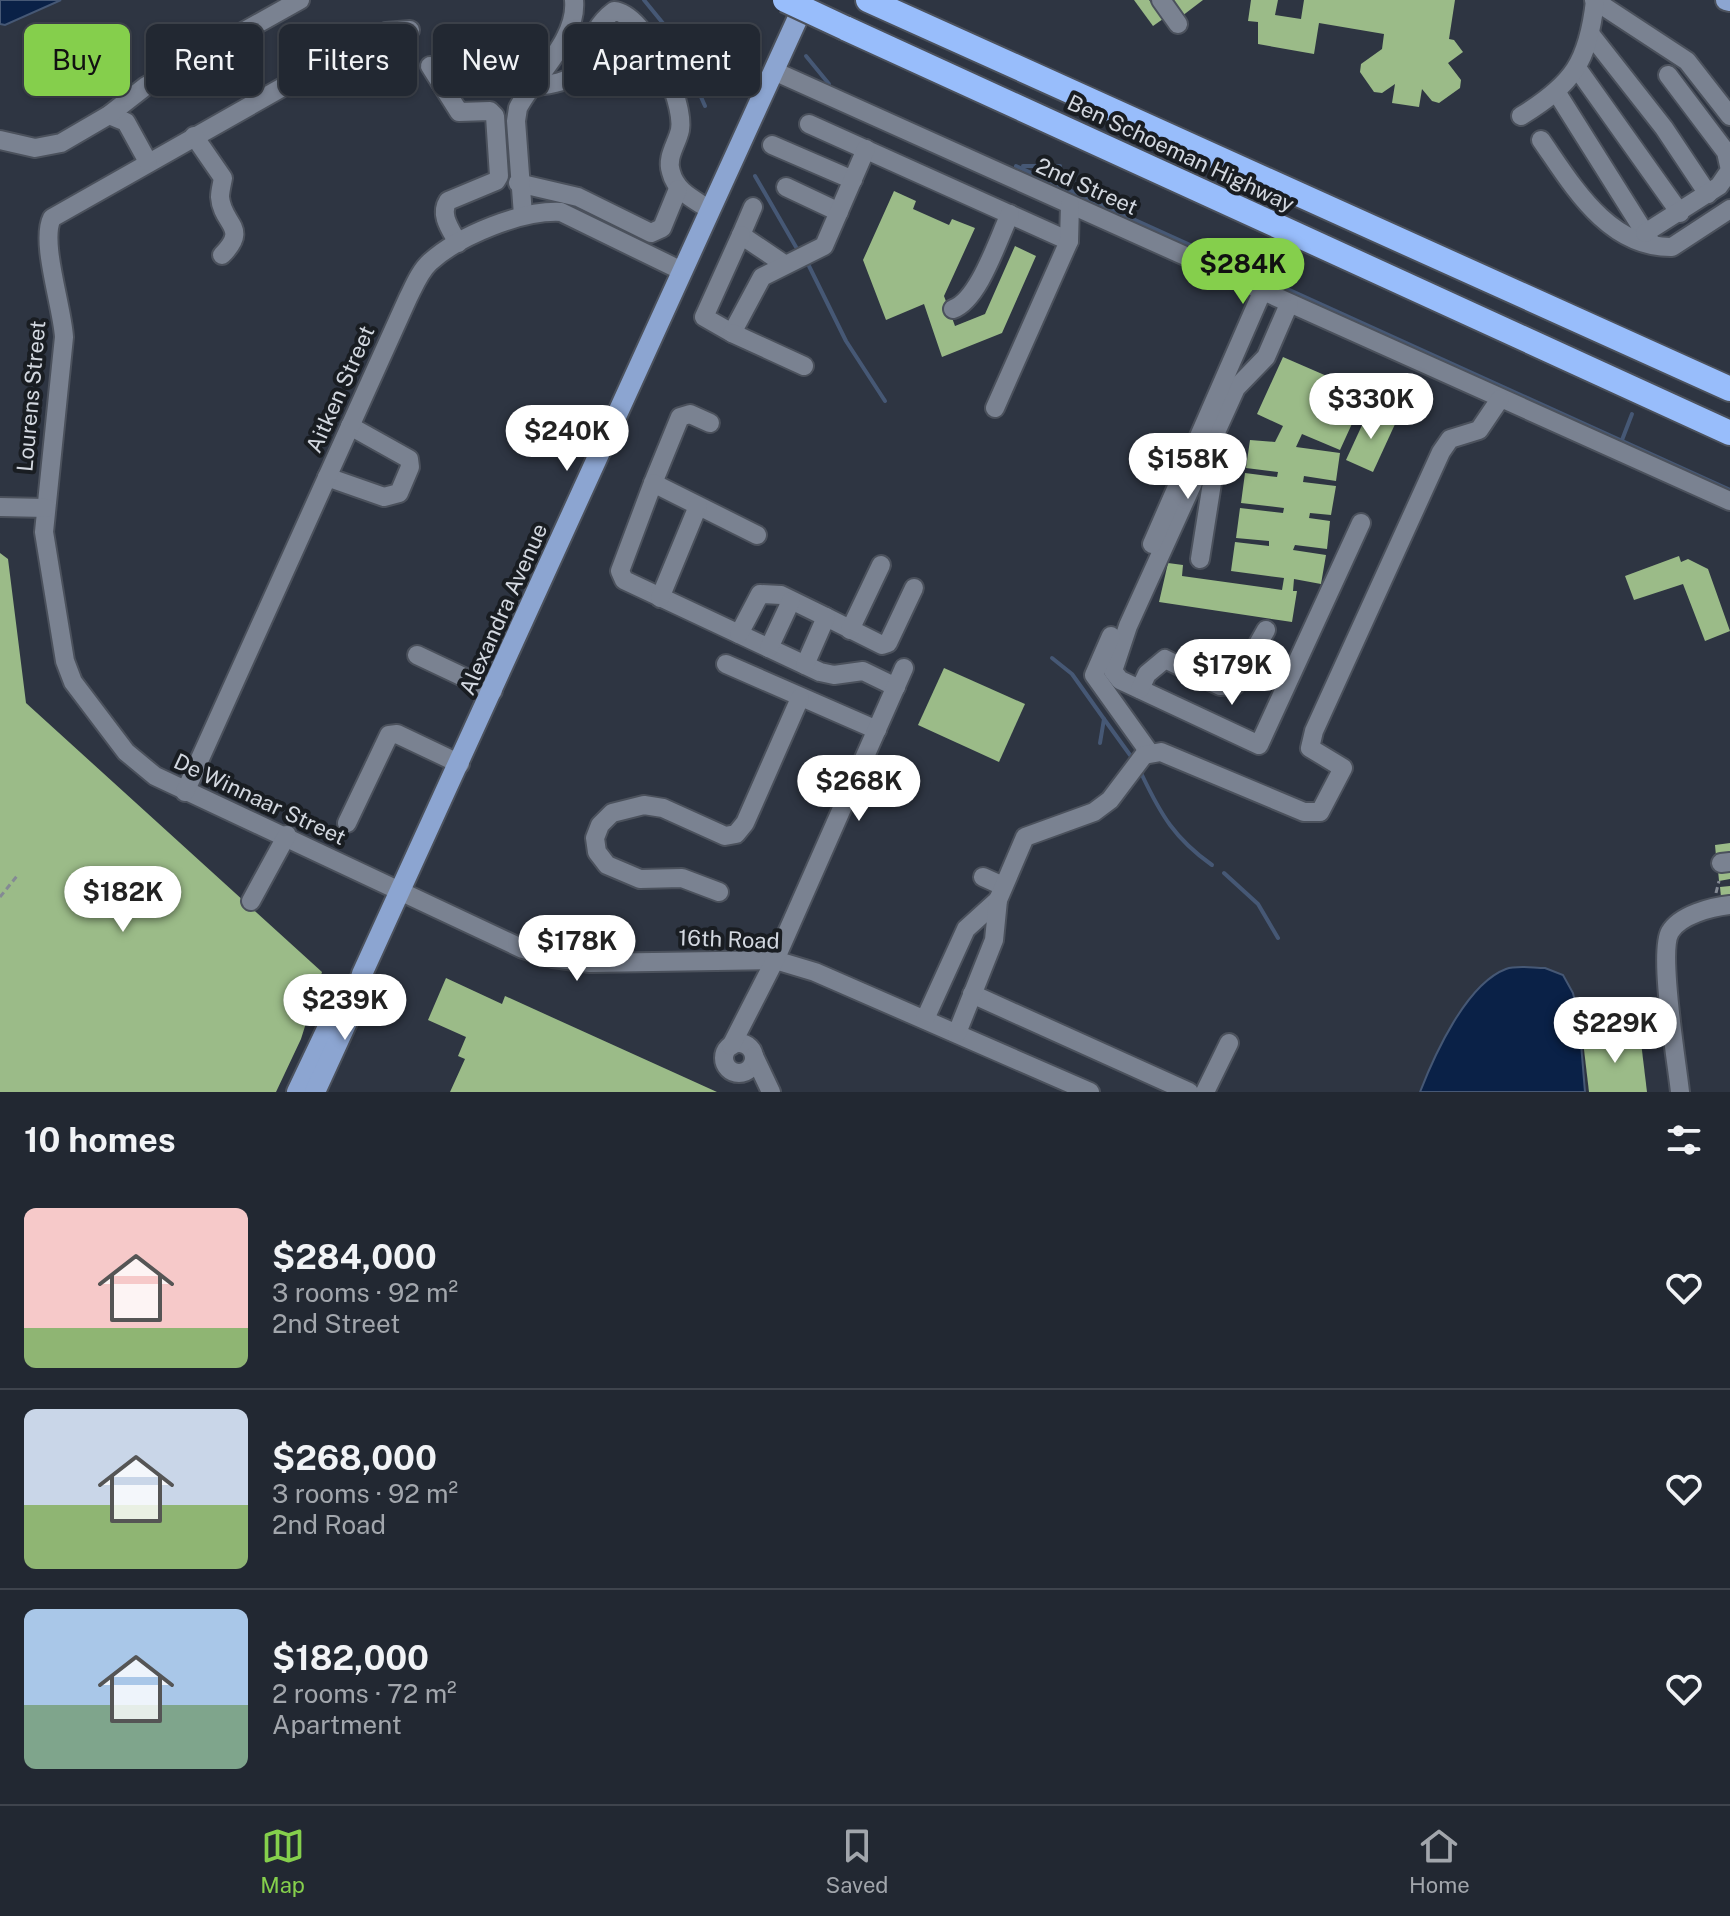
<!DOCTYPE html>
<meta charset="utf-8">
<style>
:root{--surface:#222832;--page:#2e343e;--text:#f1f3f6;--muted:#a2a6ac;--line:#3f444d;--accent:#85cf4c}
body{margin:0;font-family:"Public Sans",sans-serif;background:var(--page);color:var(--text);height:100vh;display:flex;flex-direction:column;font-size:30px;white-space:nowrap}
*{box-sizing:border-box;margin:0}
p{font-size:26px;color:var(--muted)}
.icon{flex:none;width:44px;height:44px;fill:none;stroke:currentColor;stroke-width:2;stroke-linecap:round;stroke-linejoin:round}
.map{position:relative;height:1092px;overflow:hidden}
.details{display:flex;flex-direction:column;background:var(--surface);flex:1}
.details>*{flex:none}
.guide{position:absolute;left:24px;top:24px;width:800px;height:72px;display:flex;gap:16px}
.price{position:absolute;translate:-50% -68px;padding:0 18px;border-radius:28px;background:#fff;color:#222;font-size:26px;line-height:52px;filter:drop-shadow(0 2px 4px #0008)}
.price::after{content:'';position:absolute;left:50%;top:48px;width:24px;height:18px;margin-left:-12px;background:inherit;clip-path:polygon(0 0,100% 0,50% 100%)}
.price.on{background:var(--accent);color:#111}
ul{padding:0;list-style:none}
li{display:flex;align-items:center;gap:24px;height:200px;padding:0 24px}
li+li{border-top:2px solid var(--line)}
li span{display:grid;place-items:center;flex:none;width:224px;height:160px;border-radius:12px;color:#555}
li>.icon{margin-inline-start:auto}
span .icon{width:96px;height:96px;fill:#fffc;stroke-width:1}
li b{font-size:34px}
h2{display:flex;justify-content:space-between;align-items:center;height:96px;padding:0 24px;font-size:34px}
.tag{padding:0 28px;border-radius:12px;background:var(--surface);box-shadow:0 2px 6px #0004,0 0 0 2px var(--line);font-size:28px;line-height:72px}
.tag.on{background:var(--accent);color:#111}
.tabs{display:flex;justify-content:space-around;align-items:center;height:112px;border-top:2px solid var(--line);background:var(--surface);font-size:22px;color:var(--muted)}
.tabs a{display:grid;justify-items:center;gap:4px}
.tabs .on{color:var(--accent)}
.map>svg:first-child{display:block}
.water{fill:#0a2147;stroke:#465875;stroke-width:2}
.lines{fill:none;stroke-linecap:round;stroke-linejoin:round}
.stream{stroke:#465875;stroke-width:4}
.building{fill:#9bbb88}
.minor-casing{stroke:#4b515c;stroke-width:22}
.major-casing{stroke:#4b515c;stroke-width:24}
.highway-casing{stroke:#4b515c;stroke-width:28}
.path{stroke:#848a94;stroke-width:3;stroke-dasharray:6 4;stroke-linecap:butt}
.minor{stroke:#7a8291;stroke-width:18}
.major{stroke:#8ca5d1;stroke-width:20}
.highway{stroke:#98bdfb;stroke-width:24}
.highway-bridge-casing{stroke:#4b515c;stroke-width:28;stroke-linecap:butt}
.highway-bridge{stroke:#98bdfb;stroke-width:24}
.labels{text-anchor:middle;stroke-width:8;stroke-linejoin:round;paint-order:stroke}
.street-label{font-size:22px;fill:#d3d8e0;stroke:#191d22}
</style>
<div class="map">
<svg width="1730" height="1092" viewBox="0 0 1730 1092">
<rect width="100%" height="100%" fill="#2e3542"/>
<g class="water">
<path d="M0 0H61L5 25 0 24Z"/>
<path d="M1545 968 1563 975 1573 993 1579 1019 1585 1092H1420C1434 1056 1466 984 1506 969 1517 965 1533 968 1545 968Z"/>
</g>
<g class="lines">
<g class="stream">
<path d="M644 0 675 38 705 106"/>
<path d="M806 56 829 84"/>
<path d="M1016 166 1730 490"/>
<path d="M1023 166H1060"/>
<path d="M755 176 796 247"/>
<path d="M808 264 846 341 885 401"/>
<path d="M1622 440 1632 414"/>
<path d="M1052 658 1072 674 1104 719 1100 743"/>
<path d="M1104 719 1130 755"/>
<path d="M1142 775C1161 815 1175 839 1212 865"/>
<path d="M1224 873 1258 904 1278 938"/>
</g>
</g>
<g class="building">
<path d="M1134 0H1149L1163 19 1153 26Z"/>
<path d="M1171 0H1203L1182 16Z"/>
<path d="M1251 0H1278L1275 15 1301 19 1304 0H1455L1449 39 1454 40 1463 52 1448 63 1461 80 1460 88 1439 103 1432 101 1422 89 1419 107 1392 103 1395 84 1382 93 1374 92 1360 72 1361 64 1382 49 1384 34 1319 23 1314 54 1258 44V22L1248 21Z"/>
<path d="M894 191 916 201 913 209 949 225 952 219 975 228 944 296 955 326 985 314 1015 246 1036 256 1002 333 942 357 924 304 886 320 863 260Z"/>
<path d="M1283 357 1366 393 1340 450 1302 434 1296 447 1340 453 1336 481 1304 476 1303 482 1336 486 1331 515 1310 513 1309 518 1330 521 1327 549 1295 545 1293 550 1326 555 1321 584 1294 579 1293 591H1297L1292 622 1159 602 1168 563 1183 565 1182 576 1282 590 1284 578 1231 571 1235 542 1269 546V541L1236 538 1240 508 1283 513 1284 508 1241 503 1245 473 1277 477 1278 472 1246 468 1250 440 1275 442 1283 426 1257 414Z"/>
<path d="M1369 410 1396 422 1373 472 1346 460Z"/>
<path d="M0 553 8 559 26 703 322 972 301 1039 276 1092H0Z"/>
<path d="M1679 556 1681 562 1688 559 1708 569 1730 631 1705 641 1683 584 1634 600 1625 576Z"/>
<path d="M944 668 1025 704 999 762 918 725Z"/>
<path d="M1730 843V854L1716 856 1715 845Z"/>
<path d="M1730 869V879L1719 881 1718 870Z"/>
<path d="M1730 886V896L1721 897 1720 887Z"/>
<path d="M446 978 502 1004 505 996 717 1092H450L465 1059 458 1056 466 1037 428 1020Z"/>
<path d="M1640 1034 1647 1092H1589L1583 1041Z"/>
</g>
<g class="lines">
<g class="minor-casing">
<g id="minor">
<path d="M1161 0 1178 24"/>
<path d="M1594 0 1687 61 1730 116"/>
<path d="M410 30 386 32 357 45 52 218C40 242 62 305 64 337L44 532 65 661 73 682 126 752 155 776 523 949 553 958 590 963 775 960 815 972 1090 1092"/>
<path d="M1591 35 1664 128 1708 194"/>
<path d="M430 66 459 112 490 111 495 116 499 176 496 181 448 201C439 215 451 230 458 243"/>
<path d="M1577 68 1680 213"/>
<path d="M774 71 1730 501"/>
<path d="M534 86C609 81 572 42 614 11 646 14 685 101 680 130 677 144 666 157 671 172 676 192 694 199 710 210"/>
<path d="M1557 93 1650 241"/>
<path d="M109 115 126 122 148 162"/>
<path d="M1521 116C1573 84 1588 62 1595 1"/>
<path d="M809 124 1069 241"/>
<path d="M194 136 223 178C222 184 220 191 220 197 222 225 250 227 222 255"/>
<path d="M0 140 35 148 61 143 109 115 146 86 300 0"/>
<path d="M1541 140C1573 186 1608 248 1672 247L1730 209"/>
<path d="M772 145 853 180"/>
<path d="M518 183 578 197 651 233 662 228 678 189"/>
<path d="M786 187 839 212"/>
<path d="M753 207 741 235 784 264"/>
<path d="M523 215 516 121 518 108C535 75 578 40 574 0"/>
<path d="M1645 233 1719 186 1730 170 1726 152 1668 75"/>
<path d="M741 235 704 317 732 333 762 277 824 246 866 149"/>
<path d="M1289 304 1266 357 1236 388 1128 626 1113 671 1120 680 1259 745 1361 523"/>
<path d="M953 309C979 300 998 239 1010 214"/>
<path d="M732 333 804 366"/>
<path d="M995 408 1069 241 1070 205"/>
<path d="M327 477 384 497 399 493 410 467 409 459 350 426"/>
<path d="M653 483 680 417 690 414 710 423"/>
<path d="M0 507 46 508"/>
<path d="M757 535 653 483 620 571 624 580 820 672 834 675 863 671 896 687"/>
<path d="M1152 544 1262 292"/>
<path d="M1200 559 1215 464 1211 443"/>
<path d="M660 598 698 506"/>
<path d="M826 617 882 645 888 643 914 588"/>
<path d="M850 630 881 565"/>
<path d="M739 634 760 594 781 595 826 617 805 665"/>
<path d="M1111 636 1094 675 1149 752"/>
<path d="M769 648 791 601"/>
<path d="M417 655 493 691"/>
<path d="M726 664 877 730"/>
<path d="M1140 689 1147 674 1165 659 1220 686 1235 685 1266 630"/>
<path d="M185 792 408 298C414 286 420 271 430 262 460 235 522 210 561 212L682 271"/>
<path d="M347 823 389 735 397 734 460 764"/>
<path d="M1721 863 1730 862"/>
<path d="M983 877 1003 886"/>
<path d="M719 892 682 878 640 879 607 865 597 852 595 838 600 825 612 813 644 805 663 808 725 836 736 834 745 823 800 698"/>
<path d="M251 901 287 835"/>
<path d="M972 994 1189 1092"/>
<path d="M925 1019 966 929 998 900"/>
<path d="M957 1033 994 940 998 900 1025 837 1094 812 1110 800 1144 755 1161 752 1304 812H1320L1343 768 1310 748 1314 731 1441 452 1450 439 1479 430 1500 399"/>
<circle cx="739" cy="1058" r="15"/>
<path d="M731 1046 775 960 904 668"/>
<path d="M754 1056 771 1092"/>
<path d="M1205 1092 1229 1043"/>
<path d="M1680 1092C1677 1063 1658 953 1670 932 1680 915 1711 907 1730 905"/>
</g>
</g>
<g class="major-casing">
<g id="major">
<path d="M1726 0 1730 1"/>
<path d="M297 1092 335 1012 350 990"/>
<path d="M315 1092 347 1022 362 974 806 0"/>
</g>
</g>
<g class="highway-casing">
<g id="highway">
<path d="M868 0 1730 389"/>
<path d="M845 28 1730 433"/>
</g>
</g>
<g class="path">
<path d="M1716 893 1719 881"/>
<path d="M0 897 17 876"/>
</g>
<use href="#minor" class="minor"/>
<use href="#major" class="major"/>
<use href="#highway" class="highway"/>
<g class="highway-bridge-casing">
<path id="highway-bridge" d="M785 0 845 28"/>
</g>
<use href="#highway-bridge" class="highway-bridge"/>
</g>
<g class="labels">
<g class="street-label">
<text transform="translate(1181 153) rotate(25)" y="8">Ben Schoeman Highway</text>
<text transform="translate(1087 186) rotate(24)" y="8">2nd Street</text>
<text transform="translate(340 389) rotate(-66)" y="8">Aitken Street</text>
<text transform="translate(31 396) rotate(-85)" y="8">Lourens Street</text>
<text transform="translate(503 609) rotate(-66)" y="8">Alexandra Avenue</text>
<text transform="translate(260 799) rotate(25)" y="8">De Winnaar Street</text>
<text transform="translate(729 939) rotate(2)" y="8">16th Road</text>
</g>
</g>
</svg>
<b class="price on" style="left:1243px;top:306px">$284K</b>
<b class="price" style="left:1371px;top:441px">$330K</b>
<b class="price" style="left:567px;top:473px">$240K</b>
<b class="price" style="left:1188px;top:501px">$158K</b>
<b class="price" style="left:1232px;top:707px">$179K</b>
<b class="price" style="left:859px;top:823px">$268K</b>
<b class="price" style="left:123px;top:934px">$182K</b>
<b class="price" style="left:577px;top:983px">$178K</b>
<b class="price" style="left:345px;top:1042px">$239K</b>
<b class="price" style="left:1615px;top:1065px">$229K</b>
<div class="guide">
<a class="tag on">Buy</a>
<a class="tag">Rent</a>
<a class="tag">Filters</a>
<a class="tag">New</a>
<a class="tag">Apartment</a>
</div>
</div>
<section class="details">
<h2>10 homes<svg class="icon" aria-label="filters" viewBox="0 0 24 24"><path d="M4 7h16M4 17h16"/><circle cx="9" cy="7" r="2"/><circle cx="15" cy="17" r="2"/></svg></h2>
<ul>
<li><span style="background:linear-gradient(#f6c9c9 75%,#8fb573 0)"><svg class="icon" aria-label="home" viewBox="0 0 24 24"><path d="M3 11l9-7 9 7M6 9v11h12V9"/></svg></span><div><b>$284,000</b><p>3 rooms · 92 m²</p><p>2nd Street</p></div><svg class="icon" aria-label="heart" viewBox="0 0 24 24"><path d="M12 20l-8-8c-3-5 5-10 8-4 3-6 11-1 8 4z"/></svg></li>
<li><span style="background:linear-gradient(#c9d6e8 60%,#8fb573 0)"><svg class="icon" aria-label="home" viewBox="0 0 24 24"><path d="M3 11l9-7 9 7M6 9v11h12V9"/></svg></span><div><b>$268,000</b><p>3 rooms · 92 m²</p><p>2nd Road</p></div><svg class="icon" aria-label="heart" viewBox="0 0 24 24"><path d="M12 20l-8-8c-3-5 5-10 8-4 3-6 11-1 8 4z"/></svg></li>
<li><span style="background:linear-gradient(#a9c7e8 60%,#7fa58c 0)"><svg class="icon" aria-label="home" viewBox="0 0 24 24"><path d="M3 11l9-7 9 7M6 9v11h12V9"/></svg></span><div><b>$182,000</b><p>2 rooms · 72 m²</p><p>Apartment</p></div><svg class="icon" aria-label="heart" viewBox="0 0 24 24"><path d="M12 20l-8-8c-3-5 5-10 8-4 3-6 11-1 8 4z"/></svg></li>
</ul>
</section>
<nav class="tabs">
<a class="on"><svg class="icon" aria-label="map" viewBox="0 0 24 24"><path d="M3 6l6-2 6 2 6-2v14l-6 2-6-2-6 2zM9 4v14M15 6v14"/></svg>Map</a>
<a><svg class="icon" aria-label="saved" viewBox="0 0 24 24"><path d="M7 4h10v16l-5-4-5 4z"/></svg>Saved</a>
<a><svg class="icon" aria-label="home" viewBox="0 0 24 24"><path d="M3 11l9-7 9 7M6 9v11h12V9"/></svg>Home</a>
</nav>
